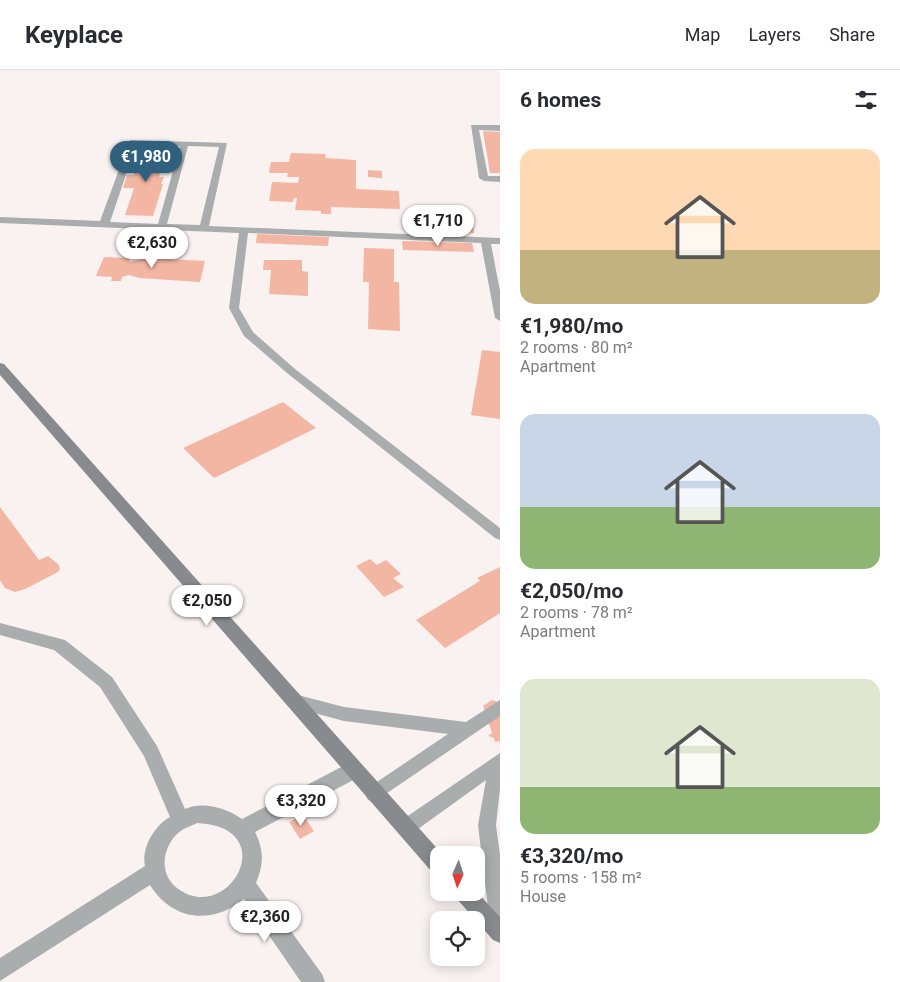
<!DOCTYPE html>
<meta charset="utf-8">
<style>
:root{--surface:#fff;--page:#f2f2f3;--text:#2b2b33;--muted:#7c7c81;--line:#e1e1e2;--accent:#2f617e}
body{margin:0;font-family:Roboto,sans-serif;background:var(--page);color:var(--text);height:100vh;display:flex;flex-direction:column;font-size:19px;white-space:nowrap}
*{box-sizing:border-box;margin:0}
p{font-size:16px;color:var(--muted)}
.icon{flex:none;width:28px;height:28px;fill:none;stroke:currentColor;stroke-width:2;stroke-linecap:round;stroke-linejoin:round}
.map{position:relative;flex:1;overflow:hidden}
.sheet{display:flex;flex-direction:column;background:var(--surface);width:400px}
.sheet>*{flex:none}
.needle{width:32px;rotate:183deg}
.fabs{position:absolute;left:430px;top:776px;display:grid;gap:10px}
.fabs a{display:grid;place-items:center;width:55px;height:55px;border-radius:10px;background:var(--surface);box-shadow:0 2px 12px #0003;font-size:25px}
.price{position:absolute;translate:-50% -42px;padding:0 11px;border-radius:18px;background:#fff;color:#222;font-size:16px;line-height:32px;filter:drop-shadow(0 1px 2px #0008)}
.price::after{content:'';position:absolute;left:50%;top:30px;width:15px;height:11px;margin-left:-8px;background:inherit;clip-path:polygon(0 0,100% 0,50% 100%)}
.price.current{background:var(--accent);color:#fff}
ul{padding:0;list-style:none}
li{display:grid;align-content:center;gap:10px;height:265px;padding:0 20px}
li span{display:grid;place-items:center;height:155px;border-radius:15px;color:#555}
li>.icon{margin-inline-start:auto}
span .icon{width:90px;height:90px;fill:#fffc;stroke-width:1}
li b{font-size:21px}
h2{display:flex;justify-content:space-between;align-items:center;height:60px;padding:0 20px;font-size:21px}
header{display:flex;align-items:center;gap:30px;box-sizing:border-box;height:70px;padding:0 25px;background:var(--surface);border-bottom:1px solid var(--line)}
header strong{font-size:24px}
nav{display:flex;gap:28px;margin-inline-start:auto;font-size:18px}
main{display:flex;flex:1;min-height:0}
.map>svg:first-child{display:block}
.building{fill:#f3b6a2}
.lines{fill:none;stroke-linecap:round;stroke-linejoin:round}
.lane{fill:#aaadae;fill-rule:evenodd}
.street{fill:#aaadae;fill-rule:evenodd}
.secondary{fill:#878b8d;fill-rule:evenodd}
</style>
<header>
<strong>Keyplace</strong>
<nav><a>Map</a><a>Layers</a><a>Share</a></nav>
</header>
<main>
<div class="map">
<svg width="500" height="912" viewBox="0 0 500 912">
<rect width="100%" height="100%" fill="#f9f2f0"/>
<g class="building">
<path d="M483 61 500 62V103H490Z"/>
<path d="M143 79H167L159 107H164L161 114H163L153 146 125 145 134 118H123L127 105H134Z"/>
<path d="M291 83 326 84 325 88 356 90V119L399 121 400 139 331 137V144H321V141L295 140 297 128H294L293 132 269 131 272 112 298 113 299 107H287L288 103H269L271 92H289Z"/>
<path d="M368 100 382 101V108L368 107Z"/>
<path d="M424 145 472 147 474 163 444 161V156L425 155Z"/>
<path d="M257 164 329 167 328 176 256 173Z"/>
<path d="M402 171 472 173 474 182 403 180Z"/>
<path d="M364 178 394 179V212H399L400 261 368 259 369 212H363Z"/>
<path d="M104 187 130 188 129 192 147 188 205 191 200 212 139 208 129 205 122 207 121 211H111L112 207 96 206Z"/>
<path d="M264 190H302V201L308 202V226L269 224 271 200H263Z"/>
<path d="M482 280 500 282V349L471 345Z"/>
<path d="M283 332 316 358 214 408 183 378Z"/>
<path d="M0 437 39 490 48 486 58 494 60 499 58 502 25 519 15 522 5 518 0 510Z"/>
<path d="M370 489 377 495 386 490 401 504 393 508 404 517 384 527 356 496Z"/>
<path d="M500 497V543L445 578 416 550 480 511 477 508Z"/>
<path d="M492 630 500 633V671L495 672 494 668 488 666 492 663 483 636Z"/>
<path d="M303 745 314 761 300 769 289 752Z"/>
</g>
<g class="lines">
<g class="lane">
<path d="M471 55H500V61L479 60 488 106H500V112L484 111 479 108Z"/>
<path d="M130 70 227 73 209 156 500 168V174H491L500 221V251L495 248 481 173 248 163 239 238 253 262 295 299 500 458V470L495 468 287 303 244 266 229 238 239 163 0 153V147L100 151ZM136 75 180 76 158 154 110 152ZM188 76 219 77 200 155 167 154Z"/>
<path d="M294 624 344 637 466 652 500 630V646L374 732 368 730 365 724 368 718 448 664 344 651 288 636 286 631 288 626Z"/>
<path d="M500 683V719L496 755 500 785V863L493 861 490 854 478 755 486 710 411 764 405 766 399 764 396 758 399 752Z"/>
</g>
<path class="street" d="M0 553 65 570 112 607 157 676 185 739C203 731 226 738 242 749L347 694 354 692 361 694 363 700 361 706 255 762C264 780 264 794 256 813L322 904 325 912H301L244 829C211 856 172 850 150 815L0 911V888L145 796C141 778 155 755 170 747L144 686 100 617 54 580 0 565ZM197 753C284 757 228 857 177 818 159 804 162 779 177 764 182 759 191 756 197 753Z"/>
<g class="secondary">
<path d="M0 293 4 294 443 785H439V804L432 802 0 305Z"/>
<path d="M476 821 500 847V873L493 870 457 829 454 822H476Z"/>
</g>
</g>
</svg>
<div class="fabs">
<a><svg class="needle" viewBox="-14 -14 28 28"><path d="M0-13l5 13h-10z" fill="#e53935"/><path d="M0 13l5-13h-10z" fill="#7c7c81"/></svg></a>
<a><svg class="icon" aria-label="locate" viewBox="0 0 24 24"><circle cx="12" cy="12" r="6"/><path d="M12 2v4M12 18v4M2 12h4M18 12h4"/></svg></a>
</div>
<b class="price current" style="left:146px;top:113px">€1,980</b>
<b class="price" style="left:438px;top:177px">€1,710</b>
<b class="price" style="left:152px;top:199px">€2,630</b>
<b class="price" style="left:207px;top:557px">€2,050</b>
<b class="price" style="left:301px;top:757px">€3,320</b>
<b class="price" style="left:265px;top:873px">€2,360</b>
</div>
<section class="sheet">
<h2>6 homes<svg class="icon" aria-label="filters" viewBox="0 0 24 24"><path d="M4 7h16M4 17h16"/><circle cx="9" cy="7" r="2"/><circle cx="15" cy="17" r="2"/></svg></h2>
<ul>
<li><span style="background:linear-gradient(#ffd9b3 65%,#c2b280 0)"><svg class="icon" aria-label="home" viewBox="0 0 24 24"><path d="M3 11l9-7 9 7M6 9v11h12V9"/></svg></span><div><b>€1,980/mo</b><p>2 rooms · 80 m²</p><p>Apartment</p></div></li>
<li><span style="background:linear-gradient(#c9d6e8 60%,#8fb573 0)"><svg class="icon" aria-label="home" viewBox="0 0 24 24"><path d="M3 11l9-7 9 7M6 9v11h12V9"/></svg></span><div><b>€2,050/mo</b><p>2 rooms · 78 m²</p><p>Apartment</p></div></li>
<li><span style="background:linear-gradient(#dfe7d0 70%,#8fb573 0)"><svg class="icon" aria-label="home" viewBox="0 0 24 24"><path d="M3 11l9-7 9 7M6 9v11h12V9"/></svg></span><div><b>€3,320/mo</b><p>5 rooms · 158 m²</p><p>House</p></div></li>
</ul>
</section>
</main>
